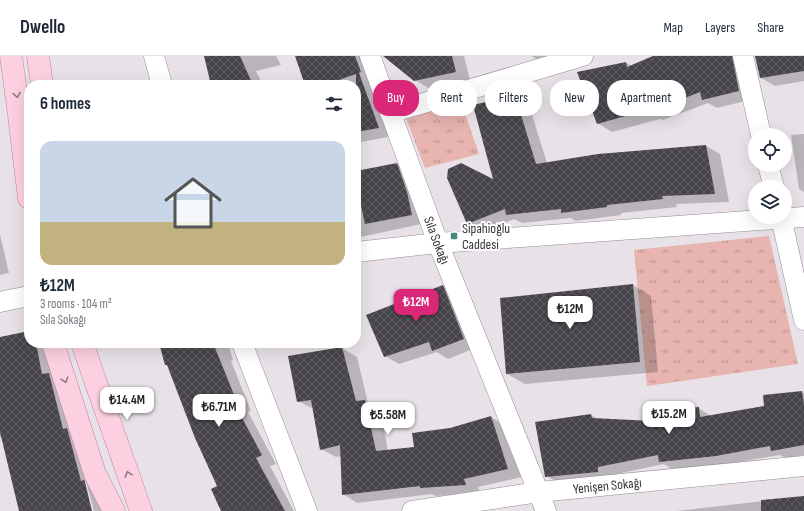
<!DOCTYPE html>
<meta charset="utf-8">
<style>
:root{--surface:#fff;--page:#f2f2f3;--text:#1f2937;--muted:#747a83;--line:#e0e1e3;--accent:#db2777}
body{margin:0;font-family:"Sofia Sans Condensed",sans-serif;background:var(--page);color:var(--text);height:100vh;display:flex;flex-direction:column;font-size:15px;white-space:nowrap}
*{box-sizing:border-box;margin:0}
p{font-size:13px;color:var(--muted)}
.icon{flex:none;width:22px;height:22px;fill:none;stroke:currentColor;stroke-width:2;stroke-linecap:round;stroke-linejoin:round}
.map{position:relative;flex:1;overflow:hidden}
.side{position:absolute;left:24px;top:24px;width:337px;height:268px;display:flex;flex-direction:column;background:var(--surface);border-radius:16px;box-shadow:0 4px 16px #0002}
.side>*{flex:none}
.banner{position:absolute;left:373px;top:24px;width:371px;height:36px;display:flex;gap:8px}
.fabs{position:absolute;left:748px;top:72px;display:grid;gap:8px}
.fabs a{display:grid;place-items:center;width:44px;height:44px;border-radius:50%;background:var(--surface);box-shadow:0 4px 16px #0002;font-size:20px}
.price{position:absolute;translate:-50% -34px;padding:0 9px;border-radius:8px;background:#fff;color:#222;font-size:13px;line-height:26px;filter:drop-shadow(0 1px 2px #0008)}
.price::after{content:'';position:absolute;left:50%;top:24px;width:12px;height:9px;margin-left:-6px;background:inherit;clip-path:polygon(0 0,100% 0,50% 100%)}
.price.on{background:var(--accent);color:#fff}
ul{padding:0;list-style:none}
li{display:grid;align-content:center;gap:8px;height:212px;padding:0 16px}
li span{display:grid;place-items:center;height:124px;border-radius:12px;color:#555}
li>.icon{margin-inline-start:auto}
span .icon{width:72px;height:72px;fill:#fffc;stroke-width:1}
li b{font-size:17px}
h2{display:flex;justify-content:space-between;align-items:center;height:48px;padding:0 16px;font-size:17px}
.chip{padding:0 14px;border-radius:16px;background:var(--surface);box-shadow:0 4px 16px #0002;font-size:14px;line-height:36px}
.chip.on{background:var(--accent);color:#fff}
header{display:flex;align-items:center;gap:24px;box-sizing:border-box;height:56px;padding:0 20px;background:var(--surface);border-bottom:1px solid var(--line)}
header strong{font-size:19px}
nav{display:flex;gap:22px;margin-inline-start:auto;font-size:14px}
.map>svg:first-child{display:block}
.park{fill:url(#park-tufts)}
.shadow{fill:#0003}
.building{fill:url(#building-cross-hatch)}
.lines{fill:none;stroke-linecap:round;stroke-linejoin:round}
.minor-casing{stroke:#938d93;stroke-width:21}
.major-casing{stroke:#b78598;stroke-width:23}
.minor{stroke:#fff;stroke-width:20}
.major{stroke:#fdd0e1;stroke-width:22}
.oneway{stroke:#917b84}
.poi-dot{fill:#458a81;stroke:#fff;stroke-width:1.5}
.labels{text-anchor:middle;stroke-width:4;stroke-linejoin:round;paint-order:stroke}
.poi-label{font-size:14px;fill:#383537;stroke:#fff;text-anchor:start}
.street-label{font-size:14px;fill:#383537;stroke:#fff}
</style>
<header>
<strong>Dwello</strong>
<nav><a>Map</a><a>Layers</a><a>Share</a></nav>
</header>
<div class="map">
<svg width="804" height="455" viewBox="0 0 804 455">
<defs>
<pattern id="park-tufts" width="24" height="20" patternUnits="userSpaceOnUse"><rect width="24" height="20" fill="#e7b4b0"/><path d="M3 7l-1-3M5 7V3M7 7l1-3M15 17l-1-3M17 17v-4M19 17l1-3" fill="none" stroke="#bc9390"/></pattern>
<pattern id="building-cross-hatch" width="8" height="8" patternUnits="userSpaceOnUse"><rect width="8" height="8" fill="#47454b"/><path d="M0 0l8 8M0 8l8-8" fill="none" stroke="#605e63"/></pattern>
</defs>
<rect width="100%" height="100%" fill="#e8e2e8"/>
<g class="park">
<path d="M461 46 479 98 425 112 405 60Z"/>
<path d="M769 180 798 308 647 330 634 194Z"/>
</g>
<g class="shadow">
<path d="M205 0H276L281 9 256 15 263 29H209L208 24 210 23Z"/>
<path d="M296 0H366L393 80 356 87V29H306Z"/>
<path d="M395 0H464L470 24 430 33 415 24Z"/>
<path d="M531 0H549L538 4Z"/>
<path d="M656 0H749L753 43 717 52 708 47 663 64 660 63 612 76 597 67 626 7 632 10Z"/>
<path d="M756 0H804V25L775 30 761 22Z"/>
<path d="M149 27 153 29H135Z"/>
<path d="M515 40 529 49 547 107 706 90 720 98 729 146 676 148 677 151 621 157V159L576 165 571 162 522 167 514 163 482 176 468 167 494 125Z"/>
<path d="M804 78V136L799 133 791 79Z"/>
<path d="M396 108 411 116 426 167 356 182V116Z"/>
<path d="M0 178 9 217 0 219Z"/>
<path d="M633 229 651 240 658 316 525 328 507 318Z"/>
<path d="M442 230 457 238 478 291 448 303 437 296 399 308 385 300Z"/>
<path d="M29 276V287H49L104 455H94L86 426H84L91 455H21L3 382 0 381V282Z"/>
<path d="M160 287H228L233 304 231 305 251 355 248 356 276 408 270 410 294 455H223L218 431Z"/>
<path d="M342 292 357 301 368 347 380 353 388 395 415 392 450 373 491 361 506 370 522 421 478 431 480 437 435 440 432 438 357 447 343 438 341 400 336 401 321 393 314 353 298 345Z"/>
<path d="M802 336 804 337V399L786 402 780 399 731 407 674 414 664 408 612 419 613 423 561 428 546 420 591 359 598 363 654 366 698 352 711 360 765 350Z"/>
<path d="M804 441V455H677L772 444Z"/>
</g>
<g class="building">
<path d="M204 0H240L253 29H211Z"/>
<path d="M295 0H355L361 16 359 17 379 72 356 76V18L324 29H305Z"/>
<path d="M383 0H452L456 16 414 25Z"/>
<path d="M653 0H732L739 35 702 44 700 36 647 57V54L597 68 577 16 626 6 627 11Z"/>
<path d="M755 0H804V15L760 22Z"/>
<path d="M515 39 536 108 598 98 706 89 715 138 662 140 663 143 607 149V151L561 157V153L506 159 505 153 467 168 447 122 448 113 461 107 493 123 473 49Z"/>
<path d="M397 107 407 136 412 159 365 168 356 126V115Z"/>
<path d="M633 228 640 306 506 318 500 242Z"/>
<path d="M443 229 464 283 432 295 429 286 384 301 366 259Z"/>
<path d="M29 275V287H36L42 318 49 317 63 373 67 372 81 425 84 424 85 426 92 455H19L0 376V281Z"/>
<path d="M159 287H213L237 346 234 347 262 399 256 402 285 455H221L211 433 217 430 195 382 167 309H165Z"/>
<path d="M342 291 356 345 365 344 376 395 414 391 412 377 450 372 491 360 508 413 464 423 466 429 420 432V430L342 439 340 389 320 394 311 344 297 346 288 300Z"/>
<path d="M802 335 804 348V389L771 395 770 390 716 400 659 406 658 399 598 411V416L545 421 535 366 591 358 592 362 653 365 652 354 699 351 700 361 764 350 763 339Z"/>
<path d="M804 440V455H761V444Z"/>
</g>
<g class="lines">
<g class="minor-casing">
<g id="minor">
<path d="M154 0 162 29"/>
<path id="s1" d="M370 0 438 187 546 455"/>
<path d="M743 0 761 79"/>
<path d="M390 57 583 0"/>
<path d="M768 109 774 131"/>
<path d="M781 161 804 264"/>
<path d="M356 196 438 187 804 161"/>
<path d="M0 246 29 240"/>
<path d="M242 287 307 455"/>
<path id="s2" d="M412 455 539 436 804 410"/>
</g>
</g>
<g class="major-casing">
<g id="major">
<path d="M11 0 18 51 29 142"/>
<path d="M38 0 42 29"/>
<path d="M53 287 95 418 114 455"/>
<path d="M82 287 141 455"/>
</g>
</g>
<use href="#minor" class="minor"/>
<use href="#major" class="major"/>
</g>
<defs><path id="oneway-chevron" d="M-2-3.5L2.5 0L-2 3.5" fill="none" stroke-width="1.6" stroke-linecap="round" stroke-linejoin="round"/></defs>
<g class="oneway">
<use href="#oneway-chevron" transform="translate(17 39) rotate(81)"/>
<use href="#oneway-chevron" transform="translate(65 324) rotate(72)"/>
<use href="#oneway-chevron" transform="translate(128 418) rotate(-109)"/>
</g>
<rect class="poi-dot" x="450" y="176" width="8" height="8" rx="2"/>
<g class="labels">
<g class="poi-label">
<text x="462" y="177">Sipahioğlu<tspan x="462" dy="16">Caddesi</tspan></text>
</g>
<g class="street-label">
<text dy="5" stroke="none"><textPath href="#s1" startOffset="196">Sıla Sokağı</textPath></text>
<text dy="5" stroke="none"><textPath href="#s2" startOffset="197">Yenişen Sokağı</textPath></text>
</g>
</g>
</svg>
<div class="fabs">
<a><svg class="icon" aria-label="locate" viewBox="0 0 24 24"><circle cx="12" cy="12" r="6"/><path d="M12 2v4M12 18v4M2 12h4M18 12h4"/></svg></a>
<a><svg class="icon" aria-label="layers" viewBox="0 0 24 24"><path d="M12 4l9 5-9 5-9-5zM3 14l9 5 9-5"/></svg></a>
</div>
<b class="price on" style="left:416px;top:267px">₺12M</b>
<b class="price" style="left:570px;top:274px">₺12M</b>
<b class="price" style="left:127px;top:365px">₺14.4M</b>
<b class="price" style="left:219px;top:372px">₺6.71M</b>
<b class="price" style="left:669px;top:379px">₺15.2M</b>
<b class="price" style="left:388px;top:380px">₺5.58M</b>
<div class="banner">
<a class="chip on">Buy</a>
<a class="chip">Rent</a>
<a class="chip">Filters</a>
<a class="chip">New</a>
<a class="chip">Apartment</a>
</div>
<section class="side">
<h2>6 homes<svg class="icon" aria-label="filters" viewBox="0 0 24 24"><path d="M4 7h16M4 17h16"/><circle cx="9" cy="7" r="2"/><circle cx="15" cy="17" r="2"/></svg></h2>
<ul>
<li><span style="background:linear-gradient(#c9d6e8 65%,#c2b280 0)"><svg class="icon" aria-label="home" viewBox="0 0 24 24"><path d="M3 11l9-7 9 7M6 9v11h12V9"/></svg></span><div><b>₺12M</b><p>3 rooms · 104 m²</p><p>Sıla Sokağı</p></div></li>
</ul>
</section>
</div>
